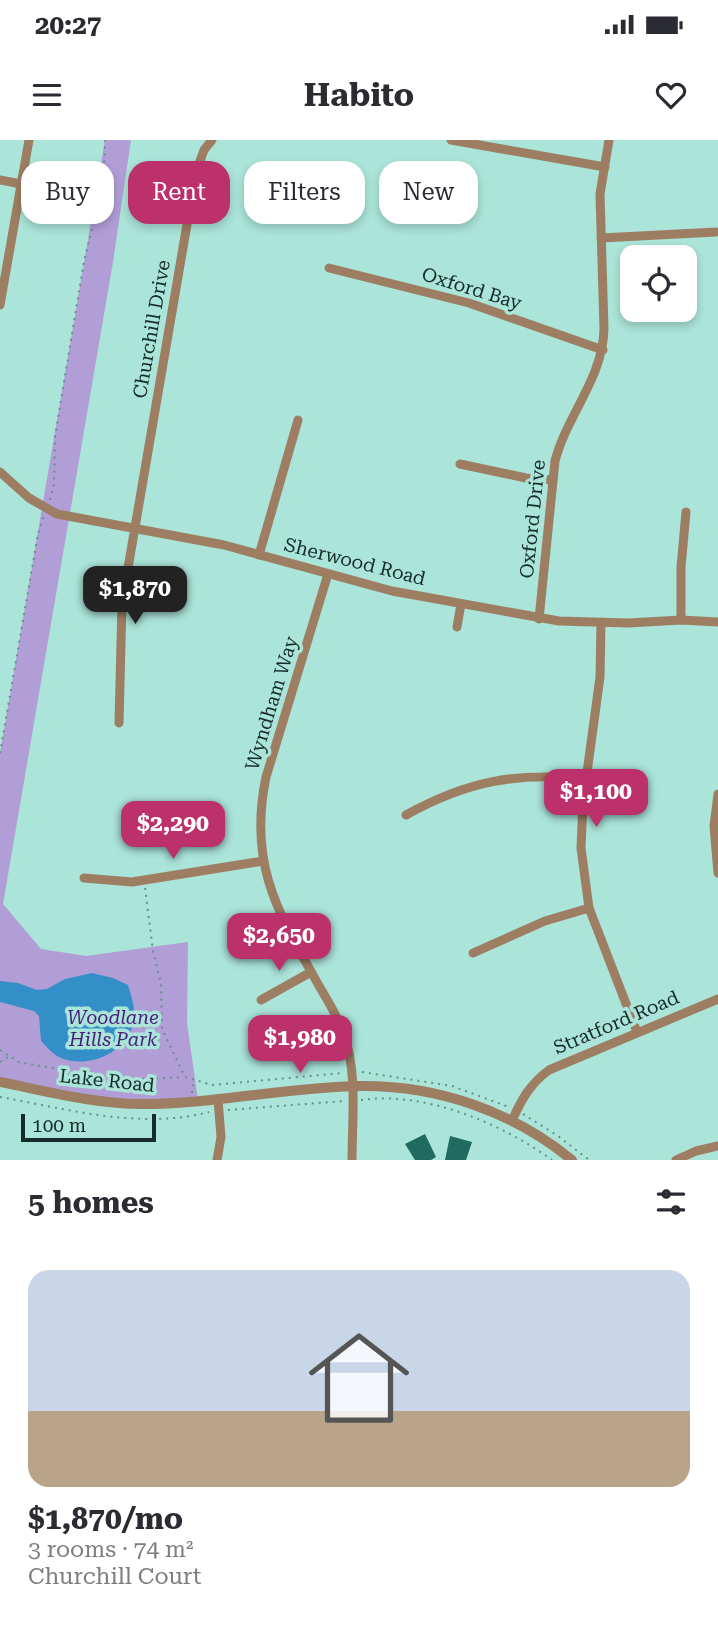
<!DOCTYPE html>
<meta charset="utf-8">
<style>
:root{--surface:#fff;--page:#f2f2f3;--text:#2b2b33;--muted:#7c7c81;--line:#e1e1e2;--accent:#bc316a}
body{margin:0;font-family:"Roboto Serif",serif;background:var(--page);color:var(--text);height:100vh;display:flex;flex-direction:column;font-size:26px;white-space:nowrap}
*{box-sizing:border-box;margin:0}
p{font-size:23px;color:var(--muted)}
.icon{flex:none;width:38px;height:38px;fill:none;stroke:currentColor;stroke-width:2;stroke-linecap:round;stroke-linejoin:round}
.map{position:relative;height:1020px;overflow:hidden}
.drawer{display:flex;flex-direction:column;background:var(--surface);flex:1}
.drawer>*{flex:none}
.top-card{position:absolute;left:21px;top:21px;width:677px;height:63px;display:flex;gap:14px}
.tools{position:absolute;left:620px;top:105px;display:grid;gap:14px}
.tools a{display:grid;place-items:center;width:77px;height:77px;border-radius:14px;background:var(--surface);box-shadow:0 4px 10px #0003;font-size:35px}
.scale{position:absolute;left:21px;bottom:18px;width:135px;box-sizing:border-box;padding-left:7px;border:4px solid #152c28;border-top:0;font-size:19px;line-height:24px;white-space:nowrap;color:#152c28;-webkit-text-stroke:5px #abe4d8;paint-order:stroke}
.price{position:absolute;translate:-50% -60px;padding:0 16px;border-radius:14px;background:var(--accent);color:#fff;font-size:23px;line-height:46px;filter:drop-shadow(0 2px 4px #0008)}
.price::after{content:'';position:absolute;left:50%;top:42px;width:21px;height:16px;margin-left:-10px;background:inherit;clip-path:polygon(0 0,100% 0,50% 100%)}
.price.current{background:#222;color:#fff}
ul{padding:0;list-style:none}
li{display:grid;align-content:center;gap:14px;height:371px;padding:0 28px}
li+li{border-top:2px solid var(--line)}
li span{display:grid;place-items:center;height:217px;border-radius:21px;color:#555}
li>.icon{margin-inline-start:auto}
span .icon{width:126px;height:126px;fill:#fffc;stroke-width:1}
li b{font-size:30px}
h2{display:flex;justify-content:space-between;align-items:center;height:84px;padding:0 28px;font-size:30px}
.tag{padding:0 24px;border-radius:21px;background:var(--surface);box-shadow:0 4px 10px #0003;font-size:24px;line-height:63px}
.tag.current{background:var(--accent);color:#fff}
.status{display:flex;justify-content:space-between;align-items:center;height:49px;padding:0 35px;background:var(--surface);direction:ltr}
.status svg{height:19px;fill:currentColor}
header{display:flex;justify-content:space-between;align-items:center;height:91px;padding:0 28px;background:var(--surface);font-size:32px;font-weight:700}
.map>svg:first-child{display:block}
.green{fill:#b19ed6}
.water{fill:#348fc9}
.building{fill:#226a5f}
.lines{fill:none;stroke-linecap:round;stroke-linejoin:round}
.path{stroke:#679188;stroke-width:2;stroke-dasharray:2 5;stroke-linecap:butt}
.minor{stroke:#9e7e63;stroke-width:9}
.tertiary{stroke:#9e7e63;stroke-width:10}
.labels{text-anchor:middle;stroke-width:7;stroke-linejoin:round;paint-order:stroke}
.street-label{font-size:19px;fill:#152c28;stroke:#abe4d8}
.park-label{font-size:19px;font-style:italic;fill:#4a1c7c;stroke:#abe4d8}
</style>
<div class="status"><b>20:27</b><svg viewBox="0 0 49 12"><path d="M0 12V9h3v3zM5 12V6h3v6zM10 12V3h3v9zM15 12V0h3v12zM26 1h20v11H26zM47 4h2v5h-2z"/></svg></div>
<header><svg class="icon" aria-label="menu" viewBox="0 0 24 24"><path d="M4 6h16M4 12h16M4 18h16"/></svg>Habito<svg class="icon" aria-label="heart" viewBox="0 0 24 24"><path d="M12 20l-8-8c-3-5 5-10 8-4 3-6 11-1 8 4z"/></svg></header>
<div class="map">
<svg width="718" height="1020" viewBox="0 0 718 1020">
<rect width="100%" height="100%" fill="#abe4d8"/>
<path class="green" d="M105 0H131L113 122 3 764 41 809 86 816 188 802 187 883 198 960 141 964 0 942V613Z"/>
<path class="water" d="M92 833 113 838 128 845C131 855 135 867 134 878 131 912 86 932 57 916 51 912 46 906 41 901L39 876 34 871 0 862V841L18 843 37 850 47 849 65 839Z"/>
<g class="building">
<path d="M425 994 436 1017 431 1020H415L405 1004Z"/>
<path d="M450 996 472 1002 466 1020H445Z"/>
</g>
<g class="lines">
<g class="path">
<path d="M31 45 98 59"/>
<path d="M50 360 54 344 55 297 84 121 104 43 105 0"/>
<path d="M0 613 38 394 44 375"/>
<path d="M145 748 153 811 161 843 162 889 185 937 212 945 342 933"/>
<path d="M0 910 19 922 101 937 118 940 183 937"/>
<path d="M0 922 8 917"/>
<path d="M362 932 452 946 509 967"/>
<path d="M192 953V947L195 942"/>
<path d="M0 957C67 969 141 990 209 972"/>
<path d="M361 960C425 951 501 983 552 1020"/>
<path d="M228 970 344 961"/>
<path d="M523 974 558 996 589 1020"/>
</g>
<g class="minor">
<path d="M451 0 605 27"/>
<path d="M0 40 21 44"/>
<path d="M601 98 716 92"/>
<path d="M329 128 469 163 603 210"/>
<path d="M0 165 29 0"/>
<path d="M460 324 526 338 553 340"/>
<path d="M0 332 29 358 57 374 224 405 392 451 559 481 628 483 681 480 718 482"/>
<path d="M259 415 298 280"/>
<path d="M328 434 266 637C249 719 274 766 313 835 323 854 336 872 343 892 358 931 352 979 352 1020"/>
<path d="M539 479 555 321C567 275 603 238 604 189L600 54 609 0"/>
<path d="M681 480V427L686 372"/>
<path d="M601 483 600 537 583 662 581 708 589 768 637 892"/>
<path d="M457 487 461 464"/>
<path d="M119 583 122 463 196 32 204 10 212 0"/>
<path d="M718 654 714 686 718 733"/>
<path d="M406 675C467 641 516 632 586 639"/>
<path d="M84 738 132 742 263 721"/>
<path d="M473 813 545 781 589 768"/>
<path d="M261 860 311 832"/>
<path d="M512 981C521 960 530 944 549 930L718 859"/>
<path d="M217 1020 221 997 218 959"/>
<path d="M676 1020 696 1011 718 1006"/>
</g>
<path class="tertiary" d="M0 942C46 951 95 964 142 964 215 964 287 947 360 946 437 945 512 971 572 1020"/>
</g>
<g class="labels">
<g class="street-label">
<text transform="translate(472 148) rotate(17)" y="7">Oxford Bay</text>
<text transform="translate(151 189) rotate(-80)" y="7">Churchill Drive</text>
<text transform="translate(532 379) rotate(-84)" y="7">Oxford Drive</text>
<text transform="translate(355 421) rotate(14)" y="7">Sherwood Road</text>
<text transform="translate(271 563) rotate(-73)" y="7">Wyndham Way</text>
<text transform="translate(616 882) rotate(-23)" y="7">Stratford Road</text>
<text transform="translate(107 940) rotate(6)" y="7">Lake Road</text>
</g>
<g class="park-label">
<text x="113" y="884">Woodlane<tspan x="113" dy="22">Hills Park</tspan></text>
</g>
</g>
</svg>
<div class="tools">
<a><svg class="icon" aria-label="locate" viewBox="0 0 24 24"><circle cx="12" cy="12" r="6"/><path d="M12 2v4M12 18v4M2 12h4M18 12h4"/></svg></a>
</div>
<div class="scale">100 m</div>
<b class="price current" style="left:135px;top:486px">$1,870</b>
<b class="price" style="left:596px;top:689px">$1,100</b>
<b class="price" style="left:173px;top:721px">$2,290</b>
<b class="price" style="left:279px;top:833px">$2,650</b>
<b class="price" style="left:300px;top:935px">$1,980</b>
<div class="top-card">
<a class="tag">Buy</a>
<a class="tag current">Rent</a>
<a class="tag">Filters</a>
<a class="tag">New</a>
</div>
</div>
<section class="drawer">
<h2>5 homes<svg class="icon" aria-label="filters" viewBox="0 0 24 24"><path d="M4 7h16M4 17h16"/><circle cx="9" cy="7" r="2"/><circle cx="15" cy="17" r="2"/></svg></h2>
<ul>
<li><span style="background:linear-gradient(#c9d6e8 65%,#b9a48a 0)"><svg class="icon" aria-label="home" viewBox="0 0 24 24"><path d="M3 11l9-7 9 7M6 9v11h12V9"/></svg></span><div><b>$1,870/mo</b><p>3 rooms · 74 m²</p><p>Churchill Court</p></div></li>
</ul>
</section>
